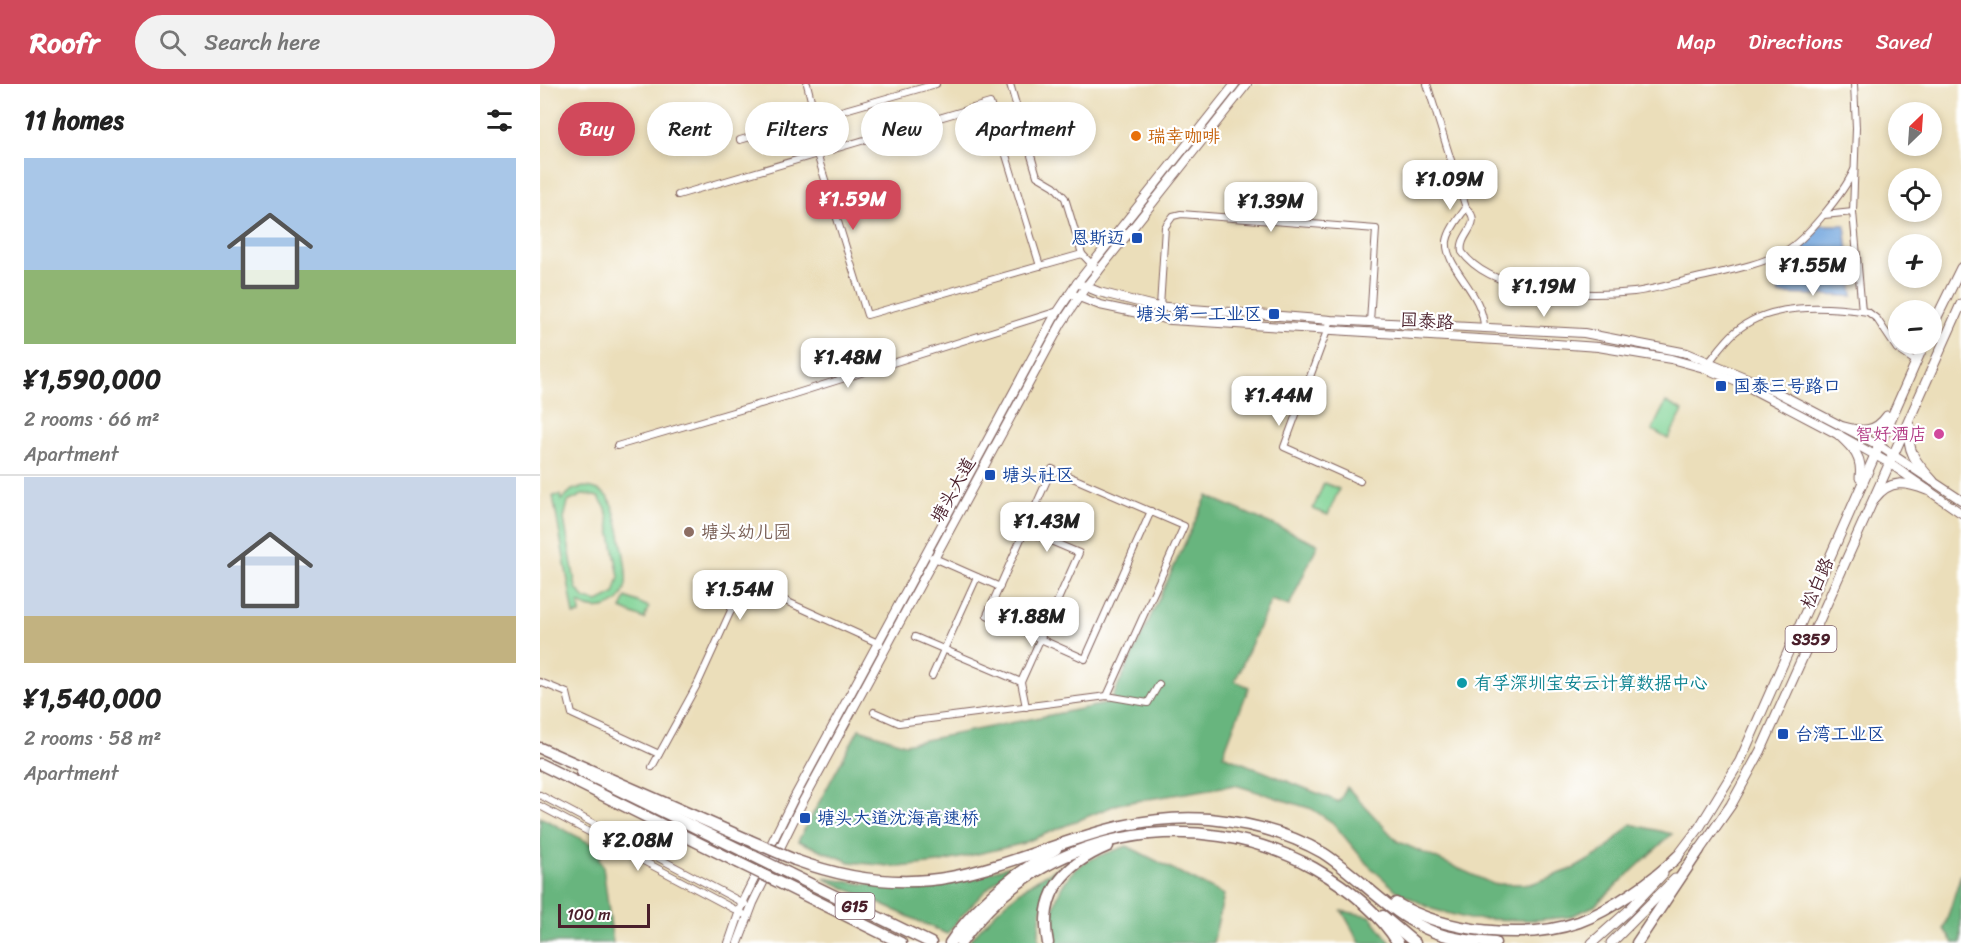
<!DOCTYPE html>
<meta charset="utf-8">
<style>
:root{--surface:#fff;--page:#f2f2f2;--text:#222;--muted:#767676;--line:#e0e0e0;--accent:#d1495b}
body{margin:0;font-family:Sriracha,"LXGW WenKai TC",sans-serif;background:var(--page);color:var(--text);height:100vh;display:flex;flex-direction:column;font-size:22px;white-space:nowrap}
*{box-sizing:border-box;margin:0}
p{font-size:20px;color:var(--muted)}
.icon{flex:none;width:33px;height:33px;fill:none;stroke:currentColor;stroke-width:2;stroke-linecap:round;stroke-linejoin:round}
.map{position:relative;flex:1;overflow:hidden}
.sheet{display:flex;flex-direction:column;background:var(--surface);width:540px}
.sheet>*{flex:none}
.hud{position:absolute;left:18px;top:18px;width:570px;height:54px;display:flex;gap:12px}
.needle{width:39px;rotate:25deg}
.controls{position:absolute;left:1348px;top:18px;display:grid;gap:12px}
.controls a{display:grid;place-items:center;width:54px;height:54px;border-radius:50%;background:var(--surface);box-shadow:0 3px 9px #0003;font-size:30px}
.scale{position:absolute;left:18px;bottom:15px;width:92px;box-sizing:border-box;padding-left:6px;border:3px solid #4a1f2b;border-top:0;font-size:16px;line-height:21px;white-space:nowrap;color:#4a1f2b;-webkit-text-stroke:4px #fff;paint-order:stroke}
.price{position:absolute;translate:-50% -51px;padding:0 14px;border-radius:12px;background:#fff;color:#222;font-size:20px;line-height:39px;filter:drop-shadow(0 2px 3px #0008)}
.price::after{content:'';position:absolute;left:50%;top:36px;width:18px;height:14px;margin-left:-9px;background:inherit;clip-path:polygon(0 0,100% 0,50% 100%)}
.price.on{background:var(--accent);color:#fff}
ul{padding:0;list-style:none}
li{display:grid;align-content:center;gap:12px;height:318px;padding:0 24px}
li+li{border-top:2px solid var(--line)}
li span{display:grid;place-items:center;height:186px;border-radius:0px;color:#555}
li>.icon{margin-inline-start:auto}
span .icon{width:108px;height:108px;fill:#fffc;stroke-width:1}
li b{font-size:26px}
h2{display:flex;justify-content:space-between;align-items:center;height:72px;padding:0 24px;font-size:26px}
.chip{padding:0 21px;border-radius:27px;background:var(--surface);box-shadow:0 3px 9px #0003;font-size:21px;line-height:54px}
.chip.on{background:var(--accent);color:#fff}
header{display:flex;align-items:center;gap:36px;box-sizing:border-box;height:84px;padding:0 30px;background:var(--accent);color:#fff}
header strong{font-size:28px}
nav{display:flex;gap:33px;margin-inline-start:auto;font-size:21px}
.search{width:420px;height:54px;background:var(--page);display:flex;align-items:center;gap:15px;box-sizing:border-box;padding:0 21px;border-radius:33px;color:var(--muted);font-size:22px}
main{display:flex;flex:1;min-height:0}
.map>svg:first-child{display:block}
.green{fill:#80d395;stroke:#657960;stroke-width:1.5;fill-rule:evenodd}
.forest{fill:#68b57e;stroke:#596a54;stroke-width:1.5}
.water{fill:#71a5dd;stroke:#5e6284;stroke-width:1.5}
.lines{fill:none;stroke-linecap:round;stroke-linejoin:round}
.minor-casing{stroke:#82625d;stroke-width:8}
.tertiary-casing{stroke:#82625d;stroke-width:10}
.secondary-casing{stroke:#82625d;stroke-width:10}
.primary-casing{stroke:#82625d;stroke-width:11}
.motorway-casing{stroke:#82625d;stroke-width:13}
.minor{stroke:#fff;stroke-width:6}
.tertiary{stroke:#fff;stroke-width:8}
.secondary{stroke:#fff;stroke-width:8}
.primary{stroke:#fff;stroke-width:9}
.motorway{stroke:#fff;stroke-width:10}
.motorway-bridge-casing{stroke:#82625d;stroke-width:13;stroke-linecap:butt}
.motorway-bridge{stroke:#fff;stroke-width:10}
.food-dot{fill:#e8710a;stroke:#fff;stroke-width:2}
.transit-dot{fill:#1a4fb4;stroke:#fff;stroke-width:2}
.hotel-dot{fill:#d1479c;stroke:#fff;stroke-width:2}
.education-dot{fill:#8d6e63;stroke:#fff;stroke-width:2}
.culture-dot{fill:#0f9aa8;stroke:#fff;stroke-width:2}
.labels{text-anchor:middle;stroke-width:4.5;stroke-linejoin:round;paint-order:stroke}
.shield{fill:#fff;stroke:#80626b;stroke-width:1.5}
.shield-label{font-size:16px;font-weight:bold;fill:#4a1f2b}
.food-label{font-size:18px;fill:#c56008;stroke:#fff;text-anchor:start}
.transit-label{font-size:18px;fill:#164399;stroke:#fff;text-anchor:start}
.street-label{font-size:18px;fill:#4a1f2b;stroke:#fff}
.hotel-label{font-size:18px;fill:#b23c85;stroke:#fff;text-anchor:end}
.education-label{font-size:18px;fill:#785e54;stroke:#fff;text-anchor:start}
.culture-label{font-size:18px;fill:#0d838f;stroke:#fff;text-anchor:start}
</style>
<header>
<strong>Roofr</strong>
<div class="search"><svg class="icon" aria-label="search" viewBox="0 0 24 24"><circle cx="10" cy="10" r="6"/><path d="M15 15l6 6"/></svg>Search here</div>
<nav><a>Map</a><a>Directions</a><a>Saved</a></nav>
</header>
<main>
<section class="sheet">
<h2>11 homes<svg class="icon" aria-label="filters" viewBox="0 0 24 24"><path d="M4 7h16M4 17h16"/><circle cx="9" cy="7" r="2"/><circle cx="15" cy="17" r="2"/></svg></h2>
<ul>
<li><span style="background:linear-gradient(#a9c7e8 60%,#8fb573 0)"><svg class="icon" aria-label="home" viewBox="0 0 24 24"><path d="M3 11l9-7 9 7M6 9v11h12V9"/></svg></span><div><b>¥1,590,000</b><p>2 rooms · 66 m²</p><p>Apartment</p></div></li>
<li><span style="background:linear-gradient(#c9d6e8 75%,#c2b280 0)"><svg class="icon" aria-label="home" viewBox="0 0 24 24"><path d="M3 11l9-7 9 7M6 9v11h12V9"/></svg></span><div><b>¥1,540,000</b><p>2 rooms · 58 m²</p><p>Apartment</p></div></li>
</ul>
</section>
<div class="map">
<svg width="1421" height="859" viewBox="0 0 1421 859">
<rect width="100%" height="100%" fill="#fff"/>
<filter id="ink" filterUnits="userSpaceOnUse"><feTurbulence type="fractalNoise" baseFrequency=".0167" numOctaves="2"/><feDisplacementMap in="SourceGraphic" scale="12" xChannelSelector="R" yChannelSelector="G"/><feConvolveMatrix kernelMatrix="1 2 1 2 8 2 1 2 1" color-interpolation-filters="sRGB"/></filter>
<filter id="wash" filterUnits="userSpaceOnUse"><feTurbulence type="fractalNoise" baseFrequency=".008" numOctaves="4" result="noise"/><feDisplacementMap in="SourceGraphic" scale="24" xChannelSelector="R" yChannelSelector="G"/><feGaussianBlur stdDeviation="1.35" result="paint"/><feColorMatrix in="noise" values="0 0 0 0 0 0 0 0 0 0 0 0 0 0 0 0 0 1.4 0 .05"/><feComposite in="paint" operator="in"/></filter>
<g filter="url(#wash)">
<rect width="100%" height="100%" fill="#ebdeba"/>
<g class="green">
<path d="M1126 318 1143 327 1128 355 1112 346Z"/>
<path d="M784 399 799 405 788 431 773 425Z"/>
<path d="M44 403C54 403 62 406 68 414 77 425 88 486 86 500 82 524 57 530 39 519L40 530 34 531 13 412 20 411 21 416 32 406ZM44 410 58 413 66 424 79 493 74 510 58 518 45 515 36 504 24 435 28 418Z"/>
<path d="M86 513 109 523 104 535 81 525Z"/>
</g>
<g class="forest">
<path d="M667 412 778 460 749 522 731 516 695 597 709 603 683 671 799 718 807 703 857 757 953 800H991L1035 784 1064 767 1091 740 1132 750 1054 822 1029 833 995 836 929 835 892 825 857 807 827 780 793 739 772 725 695 701 578 720 481 760 398 779 359 783 310 778 258 757 319 645 365 660 570 619Z"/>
<path d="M0 733 65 767 59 774 63 782 73 859H0Z"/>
<path d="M587 762 684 811 673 859H514C506 830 520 792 547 777 559 771 574 767 587 762Z"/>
<path d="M477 780C450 800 428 823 407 850L283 794C314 798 346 805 377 803 411 802 445 789 477 780Z"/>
<path d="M525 781C505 805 498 828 499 859H428C456 825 484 799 525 781Z"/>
<path d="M1421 790V859H1413L1404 845Z"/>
<path d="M802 827 830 832 851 859H820Z"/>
</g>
<path class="water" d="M1281 141H1305L1313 212 1239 210 1233 185 1255 168Z"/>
</g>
<g filter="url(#ink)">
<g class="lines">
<g class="minor-casing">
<g id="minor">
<path d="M267 0 284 68"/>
<path d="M470 0 497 92 514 102 525 114 542 170 559 188"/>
<path d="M887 0 926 124C919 134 909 145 907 157 904 183 944 209 944 244"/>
<path d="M1314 0 1316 44 1313 128 1322 227"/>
<path d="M200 56 396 0"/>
<path d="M277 70 327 231 542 170"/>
<path d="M138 111 450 19 500 182"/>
<path d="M926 124C945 140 918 150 922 168 953 211 1047 213 1094 208 1118 205 1142 197 1166 192 1192 186 1219 181 1244 168 1266 156 1304 108 1314 86"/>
<path d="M1284 131 1313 128"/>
<path d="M620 223 625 143 633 132 641 130 836 145 830 238"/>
<path d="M791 236 744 363 820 397"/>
<path d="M1170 277C1178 267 1186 256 1195 248 1229 218 1286 222 1328 228L1337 235 1357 265 1375 277"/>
<path d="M77 362 251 311 518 227"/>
<path d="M485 446 539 469 481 598 486 623"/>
<path d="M392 473 460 503"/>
<path d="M375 553 481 598"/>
<path d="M392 592 437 493"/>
<path d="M0 598 27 609 32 630 119 670"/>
<path d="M567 612 644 442 512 385 447 531 545 575 611 427"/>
<path d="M334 628 359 639 567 612 608 619 619 600"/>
<path d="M112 683 158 599 204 498 340 560"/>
<path d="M0 711 205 820"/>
<path d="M0 722 207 832"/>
</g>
</g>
<g class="tertiary-casing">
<g id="tertiary">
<path d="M537 199 559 208 614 222 791 236 1044 249 1147 269 1219 299 1338 361 1421 416"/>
<path d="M534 211 560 221 631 236 988 258 1058 263 1131 275 1164 284 1206 302 1299 351 1349 379 1421 429"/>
</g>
</g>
<g class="secondary-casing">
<g id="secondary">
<path d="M189 859 204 815 253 716 513 235 537 199 695 0"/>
<path d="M198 859 213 819 261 721 521 240 545 204 707 0"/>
</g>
</g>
<g class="primary-casing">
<g id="primary">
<path d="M1392 243 1421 184"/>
<path d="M1370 342C1365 366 1377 380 1393 397"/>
<path d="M1304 343C1322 348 1335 349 1347 332"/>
<path d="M1299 351C1313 364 1323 373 1320 394"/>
<path d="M1335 414C1350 395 1366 398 1387 406"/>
<path d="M1156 771 1191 721 1221 666 1421 220"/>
<path d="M1134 777 1159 744 1200 677 1384 260"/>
<path d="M1052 859 1088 827 1123 790"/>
<path d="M1071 859 1135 795"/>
</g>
</g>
<g class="motorway-casing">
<g id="motorway">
<path d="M0 664 209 756"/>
<path d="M0 680 197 778"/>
<path d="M42 688 203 767"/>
<path d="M255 776C304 794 358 803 411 793 502 775 573 727 670 735 709 739 749 749 783 769 816 790 843 822 877 840 901 854 928 857 955 859"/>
<path d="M248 789 391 859"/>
<path d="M242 800 361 859"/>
<path d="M856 819C905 848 985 857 1039 838 1071 826 1114 796 1138 772"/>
<path d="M843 832 875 859"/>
<path d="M410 859C437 819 475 789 516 765"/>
<path d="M421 859C499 744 657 719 774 784 807 803 838 827 858 859"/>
<path d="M508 859C498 809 525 780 568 762"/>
<path d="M1097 859 1159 766"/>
</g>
</g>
<use href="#minor" class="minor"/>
<use href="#tertiary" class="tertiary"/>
<use href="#secondary" class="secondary"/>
<use href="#primary" class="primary"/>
<use href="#motorway" class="motorway"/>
<g class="motorway-bridge-casing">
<g id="motorway-bridge">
<path d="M209 756 255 776"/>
<path d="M203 767 248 789"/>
<path d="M197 778 242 800"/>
</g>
</g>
<use href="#motorway-bridge" class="motorway-bridge"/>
</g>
</g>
<circle class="food-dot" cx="596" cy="52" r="6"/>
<g class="transit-dot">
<rect x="591" y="148" width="12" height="12" rx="3"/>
<rect x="728" y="224" width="12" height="12" rx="3"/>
<rect x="1175" y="296" width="12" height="12" rx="3"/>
<rect x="444" y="385" width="12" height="12" rx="3"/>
<rect x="1237" y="644" width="12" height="12" rx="3"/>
<rect x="259" y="728" width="12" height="12" rx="3"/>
</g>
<circle class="hotel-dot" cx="1399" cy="350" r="6"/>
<circle class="education-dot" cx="149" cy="448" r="6"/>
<circle class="culture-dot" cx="922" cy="599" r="6"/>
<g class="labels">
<g class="shield">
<rect x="1245.5" y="542" width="51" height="26" rx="4.5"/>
<rect x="295.5" y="809" width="39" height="26" rx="4.5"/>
</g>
<g class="shield-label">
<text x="1271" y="561">S359</text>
<text x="315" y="828">G15</text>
</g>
<g class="food-label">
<text x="608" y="58">瑞幸咖啡</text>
</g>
<g class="transit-label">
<text x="585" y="160" text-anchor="end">恩斯迈</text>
<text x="722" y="236" text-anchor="end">塘头第一工业区</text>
<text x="1193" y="308">国泰三号路口</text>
<text x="462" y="397">塘头社区</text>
<text x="1255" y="656">台湾工业区</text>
<text x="277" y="740">塘头大道沈海高速桥</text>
</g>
<g class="street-label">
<text transform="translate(887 237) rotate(3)" y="6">国泰路</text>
<text transform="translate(413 406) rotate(-61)" y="6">塘头大道</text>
<text transform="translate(1277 499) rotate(-66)" y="6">松白路</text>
</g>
<g class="hotel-label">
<text x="1387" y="356">智好酒店</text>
</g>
<g class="education-label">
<text x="161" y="454">塘头幼儿园</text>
</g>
<g class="culture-label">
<text x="934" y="605">有孚深圳宝安云计算数据中心</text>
</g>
</g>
</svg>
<div class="controls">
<a><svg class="needle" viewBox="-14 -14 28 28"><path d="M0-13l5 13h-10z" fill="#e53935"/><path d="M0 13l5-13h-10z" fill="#767676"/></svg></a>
<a><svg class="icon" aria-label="locate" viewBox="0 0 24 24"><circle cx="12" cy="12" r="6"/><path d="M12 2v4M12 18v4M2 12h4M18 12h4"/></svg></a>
<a>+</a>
<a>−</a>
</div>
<div class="scale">100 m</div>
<b class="price" style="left:910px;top:127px">¥1.09M</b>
<b class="price on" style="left:313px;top:147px">¥1.59M</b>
<b class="price" style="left:731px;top:149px">¥1.39M</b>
<b class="price" style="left:1273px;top:213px">¥1.55M</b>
<b class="price" style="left:1004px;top:234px">¥1.19M</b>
<b class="price" style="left:308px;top:305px">¥1.48M</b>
<b class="price" style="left:739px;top:343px">¥1.44M</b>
<b class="price" style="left:507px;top:469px">¥1.43M</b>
<b class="price" style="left:200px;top:537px">¥1.54M</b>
<b class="price" style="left:492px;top:564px">¥1.88M</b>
<b class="price" style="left:98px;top:788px">¥2.08M</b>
<div class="hud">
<a class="chip on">Buy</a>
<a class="chip">Rent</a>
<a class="chip">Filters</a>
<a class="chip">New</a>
<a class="chip">Apartment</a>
</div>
</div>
</main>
